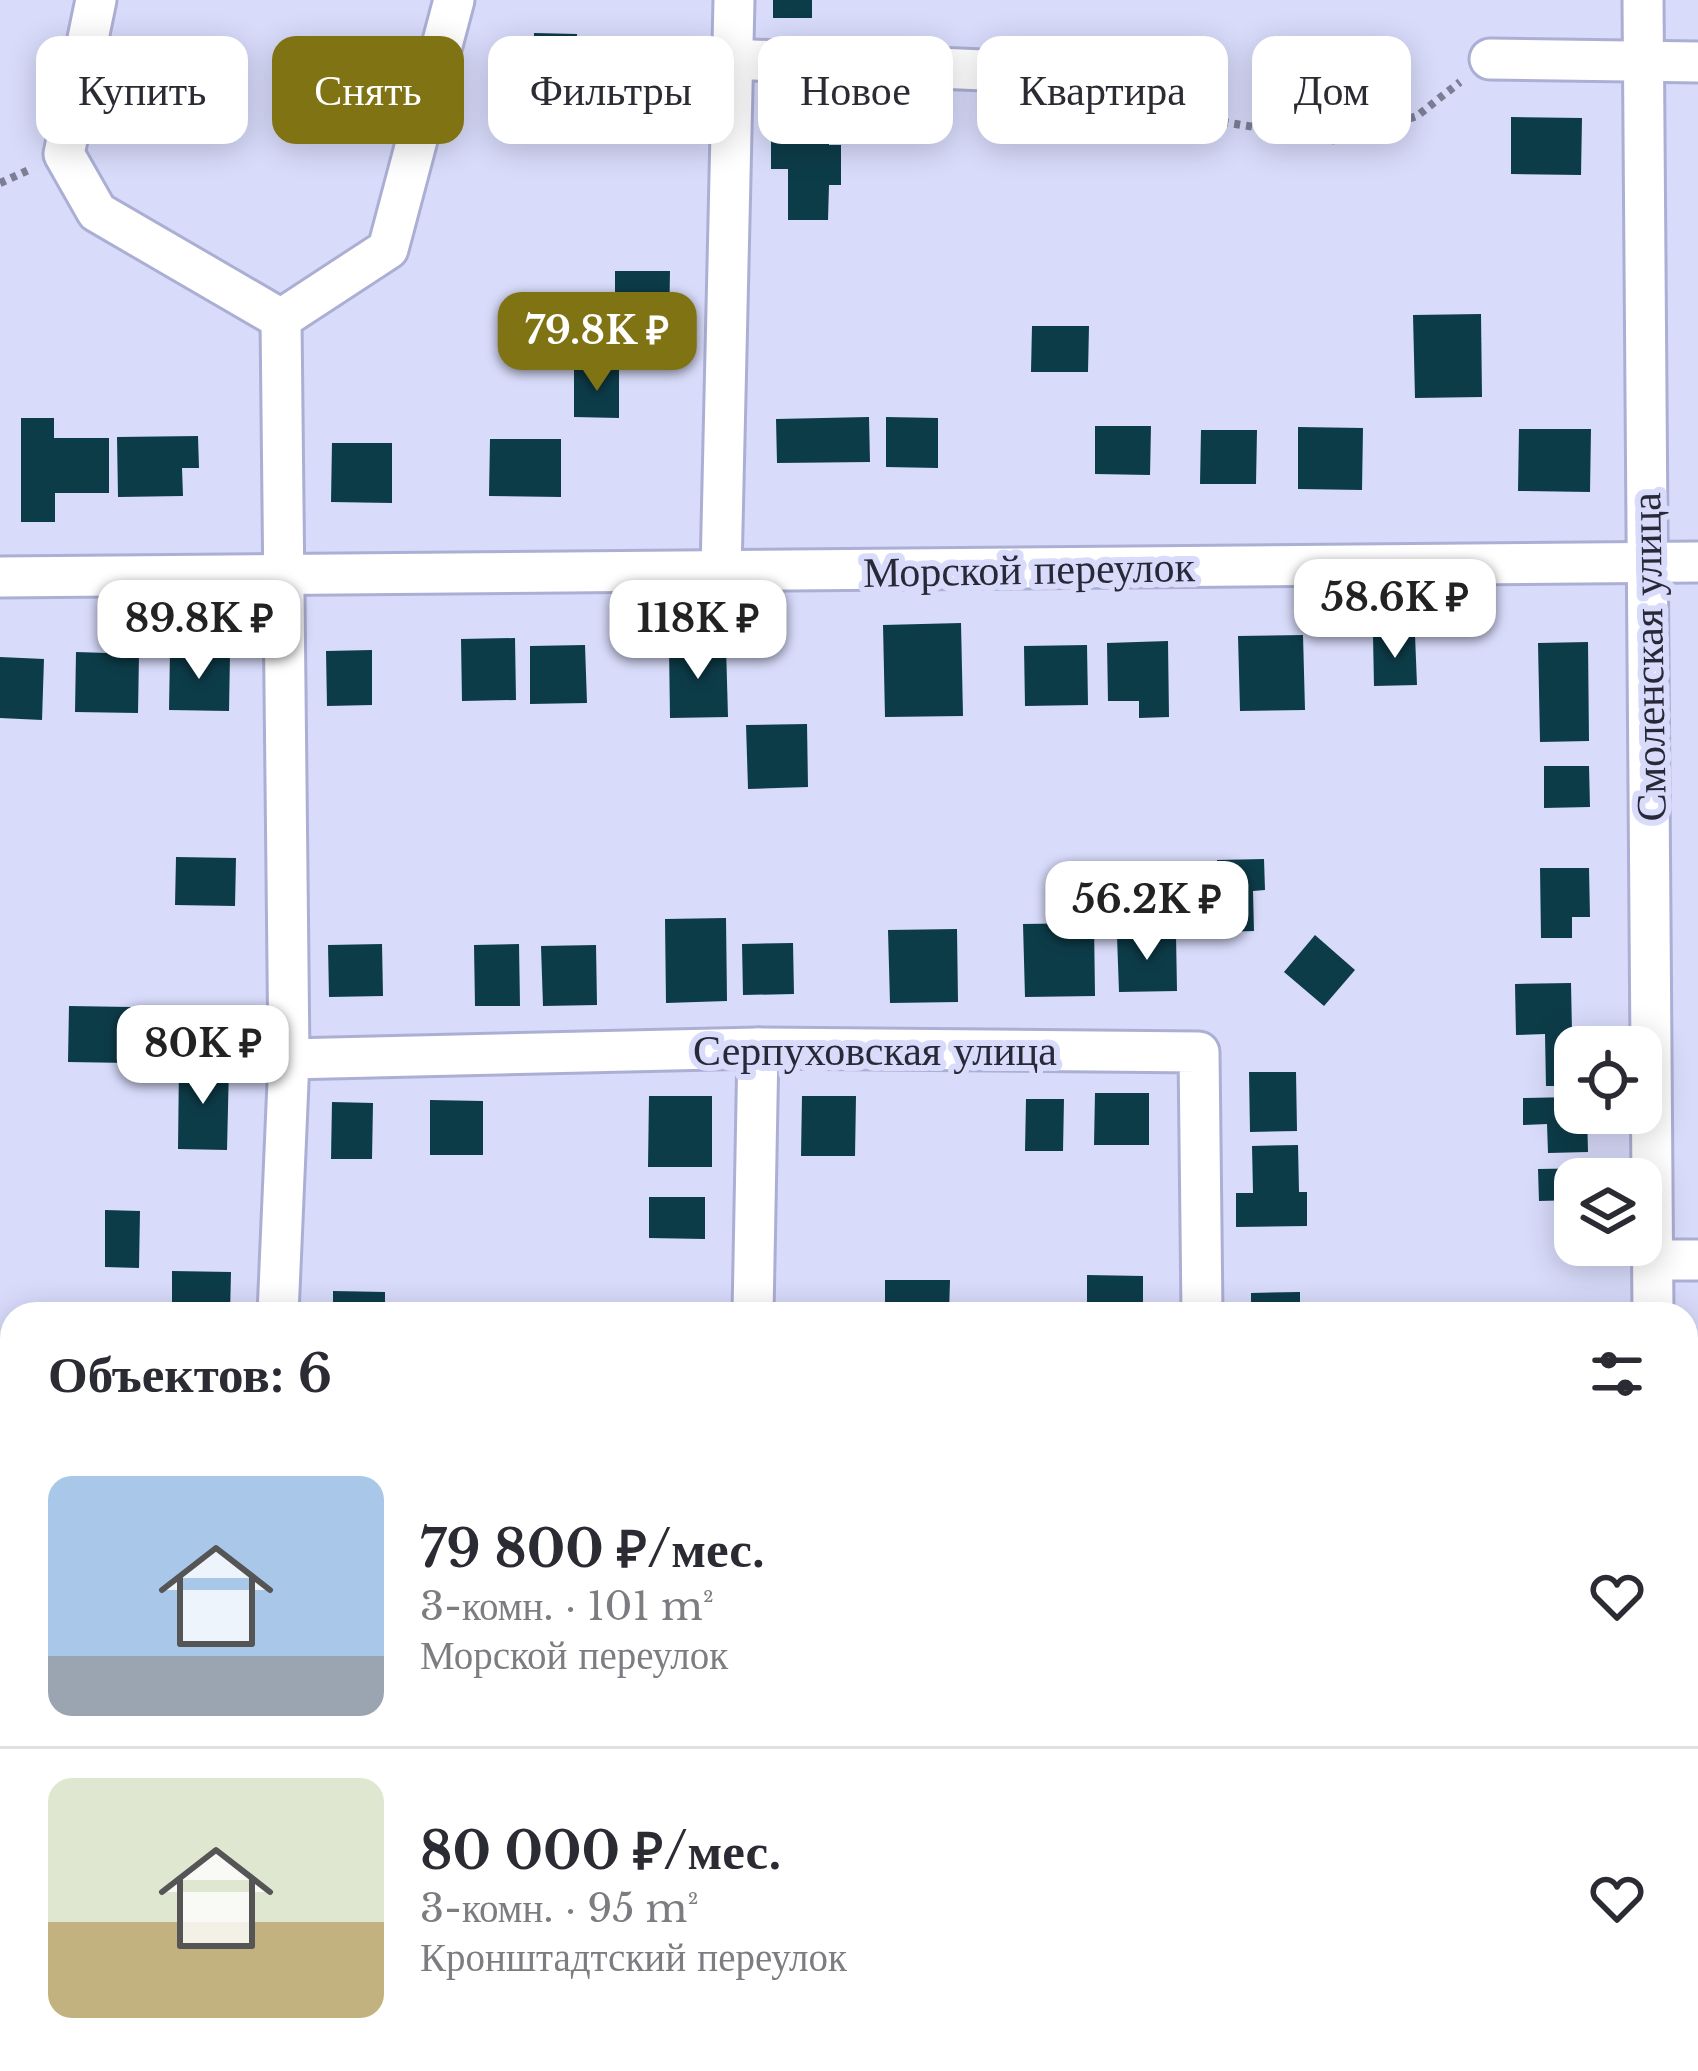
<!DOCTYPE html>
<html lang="ru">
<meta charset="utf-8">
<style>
:root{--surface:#fff;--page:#f2f2f3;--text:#2b2b33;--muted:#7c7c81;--line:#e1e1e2;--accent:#7f7314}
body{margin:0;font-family:"Libre Baskerville",serif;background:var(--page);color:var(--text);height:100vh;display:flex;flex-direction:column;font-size:45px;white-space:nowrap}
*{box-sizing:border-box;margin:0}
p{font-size:39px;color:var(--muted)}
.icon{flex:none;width:66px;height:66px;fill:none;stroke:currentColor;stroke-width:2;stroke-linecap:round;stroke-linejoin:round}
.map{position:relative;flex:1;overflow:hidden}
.details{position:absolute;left:0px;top:1302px;width:1698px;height:771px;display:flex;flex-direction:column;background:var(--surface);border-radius:36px 36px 0 0;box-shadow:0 6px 30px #0003}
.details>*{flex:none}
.top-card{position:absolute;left:36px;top:36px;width:1626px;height:108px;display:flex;gap:24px}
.fabs{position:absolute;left:1554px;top:1026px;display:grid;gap:24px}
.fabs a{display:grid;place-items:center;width:108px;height:108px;border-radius:24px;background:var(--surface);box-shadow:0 6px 30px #0003;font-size:60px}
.price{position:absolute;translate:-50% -102px;padding:0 27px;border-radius:24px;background:#fff;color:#222;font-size:39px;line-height:78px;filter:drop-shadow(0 3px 6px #0008)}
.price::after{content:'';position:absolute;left:50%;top:72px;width:36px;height:27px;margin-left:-18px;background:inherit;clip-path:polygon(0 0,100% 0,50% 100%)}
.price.active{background:var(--accent);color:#fff}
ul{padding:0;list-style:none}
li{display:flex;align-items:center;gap:36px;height:300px;padding:0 48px}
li+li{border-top:3px solid var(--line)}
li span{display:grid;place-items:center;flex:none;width:336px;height:240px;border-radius:24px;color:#555}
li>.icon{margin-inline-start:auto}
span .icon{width:144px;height:144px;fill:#fffc;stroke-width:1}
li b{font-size:51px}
h2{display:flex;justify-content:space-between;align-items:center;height:144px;padding:0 48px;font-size:51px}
.tag{padding:0 42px;border-radius:24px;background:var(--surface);box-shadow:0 6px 30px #0003;font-size:42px;line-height:108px}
.tag.active{background:var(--accent);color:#fff}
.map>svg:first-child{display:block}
.building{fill:#0d3c49}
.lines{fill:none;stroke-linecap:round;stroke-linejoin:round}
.minor-casing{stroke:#acafd4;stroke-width:45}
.path{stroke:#7c7e95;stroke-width:8;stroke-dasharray:6 6;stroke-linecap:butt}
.minor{stroke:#fff;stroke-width:39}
.labels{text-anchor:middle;stroke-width:12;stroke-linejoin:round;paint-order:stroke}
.street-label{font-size:42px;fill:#282938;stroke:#d8dbfa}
</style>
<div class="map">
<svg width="1698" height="2071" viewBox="0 0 1698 2071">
<rect width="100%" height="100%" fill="#d8dbfa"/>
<g class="building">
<rect x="773" y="0" width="39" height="18"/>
<path d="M534 33 577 34 576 93H534Z"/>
<path d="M132 52 181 65 164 129 115 116Z"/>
<path d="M771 116H829V145H841V185H829L828 220H788V169H771Z"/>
<path d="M1511 117 1582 118 1581 175 1511 174Z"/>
<path d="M615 271H670L669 330H615Z"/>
<path d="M1481 314 1482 397 1415 398 1413 315Z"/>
<path d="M1032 326H1089L1088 372H1031Z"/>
<path d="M574 370H619V418L574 417Z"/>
<path d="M869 417 870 462 777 463 776 419Z"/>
<path d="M886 417 938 418V468L886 467Z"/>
<path d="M21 418H54V438H109V493H55V522H21Z"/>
<path d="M1095 426H1151L1150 475 1095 474Z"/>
<path d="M1298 427 1363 428 1362 490 1298 489Z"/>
<path d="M1519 429H1591L1590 492 1518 491Z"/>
<path d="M1201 430H1257L1256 484H1200Z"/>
<path d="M198 436 199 468H182L183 496 118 497 117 437Z"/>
<path d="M490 439H561V497L489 496Z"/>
<path d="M332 443H392V503L331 502Z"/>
<path d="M961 623 963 716 885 717 883 625Z"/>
<path d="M1303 635 1305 710 1240 711 1238 636Z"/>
<path d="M1415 635 1417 685 1374 686 1373 636Z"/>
<path d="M515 638 516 700 462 701 461 639Z"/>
<path d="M1168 641 1169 717 1139 718V701H1108L1107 643Z"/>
<path d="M1588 642 1589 741 1540 742 1538 643Z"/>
<path d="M585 645 587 703 530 704V646Z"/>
<path d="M1087 645 1088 705 1025 706 1024 646Z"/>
<path d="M669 646H726L728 717 670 718Z"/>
<path d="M372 650V705L327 706 326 651Z"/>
<path d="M76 652 139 654 138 713 75 712Z"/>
<path d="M170 652 230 654 229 711 169 710Z"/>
<path d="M0 657 44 659 42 720 0 718Z"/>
<path d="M807 724 808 787 748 789 746 725Z"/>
<path d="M1544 766H1589L1590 807 1544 808Z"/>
<path d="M176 857 236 858 235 906 175 905Z"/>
<path d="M1264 859 1265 890 1253 891 1254 931 1218 932 1217 860Z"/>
<path d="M1540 868H1589L1590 917H1572V938H1541Z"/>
<path d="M726 918 727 1001 666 1003 665 919Z"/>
<path d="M1094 923 1095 996 1025 997 1023 924Z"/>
<path d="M957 929 958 1002 890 1003 888 930Z"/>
<path d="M1176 935 1177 991 1119 992 1117 936Z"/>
<path d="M1315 935 1355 970 1324 1006 1284 972Z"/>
<path d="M793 943 794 994 743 995 742 944Z"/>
<path d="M382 944 383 996 329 997 328 945Z"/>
<path d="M519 944 520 1006H475L474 945Z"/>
<path d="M596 945 597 1005 543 1006 541 946Z"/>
<path d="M1571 983 1572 1033H1590V1047H1575V1086H1546L1545 1034 1516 1035 1515 984Z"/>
<path d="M69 1006 131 1007 130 1063 68 1062Z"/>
<path d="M179 1063 229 1065 227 1150 178 1149Z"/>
<path d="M1249 1072H1296L1297 1131 1250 1132Z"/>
<path d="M1095 1093H1149V1145H1094Z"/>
<path d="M649 1096H712V1167H648Z"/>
<path d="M802 1096H856L855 1156H801Z"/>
<path d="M1575 1097V1113H1587L1588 1152 1548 1153 1547 1124 1523 1125V1098Z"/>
<path d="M1026 1099H1064L1063 1151H1025Z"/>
<path d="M430 1100 483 1101V1155H430Z"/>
<path d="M332 1102 373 1103 372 1159H331Z"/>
<path d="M1298 1145 1299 1192H1307V1226L1236 1227V1193H1253L1252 1146Z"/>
<path d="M1598 1168V1179H1575V1200L1539 1201 1538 1169Z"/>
<path d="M649 1197H705V1239L649 1238Z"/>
<path d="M105 1210 140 1211 139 1268 105 1267Z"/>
<path d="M172 1271 231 1272 230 1314H172Z"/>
<path d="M1087 1275 1143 1276V1314H1087Z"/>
<path d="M885 1280H950L949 1314H885Z"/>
<path d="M333 1291 385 1292V1314H333Z"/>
<path d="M1300 1292V1314H1251V1293Z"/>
<path d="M0 1337 12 1339V1403L0 1402Z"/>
<path d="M0 1498 12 1502V1530L5 1550 0 1548Z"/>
<path d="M0 1823 12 1828V1879L0 1875Z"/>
<path d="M101 2061H149L145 2071H97Z"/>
<path d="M1365 2061H1451L1448 2071H1362Z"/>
</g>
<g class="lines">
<g class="minor-casing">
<g id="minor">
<path d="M96 0 64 154 97 212 281 319"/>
<path d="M1643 0 1653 1314"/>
<path d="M731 59 1073 74"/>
<path d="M1490 59 1698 62"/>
<path d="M721 572 734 0"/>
<path d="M0 577 1698 562"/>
<path d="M289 1059 758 1048 1199 1052 1202 1314"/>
<path d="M1654 1260H1698"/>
<path d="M278 1314 289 1059 281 319 388 249 454 0"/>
<path d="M753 1314 758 1048"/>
<path d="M0 1463 12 1464"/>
<path d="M0 1932 12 1936"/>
<path d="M359 2061 387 2071"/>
<path d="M1664 2061 1691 2071"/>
</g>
</g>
<g class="path">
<path d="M1108 86 1206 119 1338 141 1417 116 1460 82"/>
<path d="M0 183 31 169"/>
</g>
<use href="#minor" class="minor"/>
</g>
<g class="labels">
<g class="street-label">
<text transform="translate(1029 569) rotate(-1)" y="15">Морской переулок</text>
<text transform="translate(1648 657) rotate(-91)" y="15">Смоленская улица</text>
<text x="875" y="1065">Серпуховская улица</text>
</g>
</g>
</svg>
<div class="fabs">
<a><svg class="icon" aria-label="locate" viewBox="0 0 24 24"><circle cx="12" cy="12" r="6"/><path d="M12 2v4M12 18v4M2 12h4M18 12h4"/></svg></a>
<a><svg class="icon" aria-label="layers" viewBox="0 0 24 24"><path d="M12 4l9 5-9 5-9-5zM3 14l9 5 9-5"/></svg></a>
</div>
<b class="price active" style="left:597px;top:394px">79.8K ₽</b>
<b class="price" style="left:1395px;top:661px">58.6K ₽</b>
<b class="price" style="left:199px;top:682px">89.8K ₽</b>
<b class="price" style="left:698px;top:682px">118K ₽</b>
<b class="price" style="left:1147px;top:963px">56.2K ₽</b>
<b class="price" style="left:203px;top:1107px">80K ₽</b>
<div class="top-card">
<a class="tag">Купить</a>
<a class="tag active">Снять</a>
<a class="tag">Фильтры</a>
<a class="tag">Новое</a>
<a class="tag">Квартира</a>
<a class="tag">Дом</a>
</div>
<section class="details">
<h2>Объектов: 6<svg class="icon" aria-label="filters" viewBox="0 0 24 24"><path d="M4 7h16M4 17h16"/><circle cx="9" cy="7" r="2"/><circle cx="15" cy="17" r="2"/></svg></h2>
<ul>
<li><span style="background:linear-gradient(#a9c7e8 75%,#9aa5b1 0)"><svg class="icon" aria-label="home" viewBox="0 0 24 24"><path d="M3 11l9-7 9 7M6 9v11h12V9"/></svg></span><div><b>79 800 ₽/мес.</b><p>3-комн. · 101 m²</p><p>Морской переулок</p></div><svg class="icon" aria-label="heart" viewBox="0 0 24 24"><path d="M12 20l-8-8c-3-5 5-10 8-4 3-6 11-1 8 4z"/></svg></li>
<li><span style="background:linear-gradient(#dfe7d0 60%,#c2b280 0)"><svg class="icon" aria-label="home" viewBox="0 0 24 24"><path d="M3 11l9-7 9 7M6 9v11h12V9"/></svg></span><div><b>80 000 ₽/мес.</b><p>3-комн. · 95 m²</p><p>Кронштадтский переулок</p></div><svg class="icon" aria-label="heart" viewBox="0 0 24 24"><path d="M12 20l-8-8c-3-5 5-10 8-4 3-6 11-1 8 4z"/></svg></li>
</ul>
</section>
</div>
